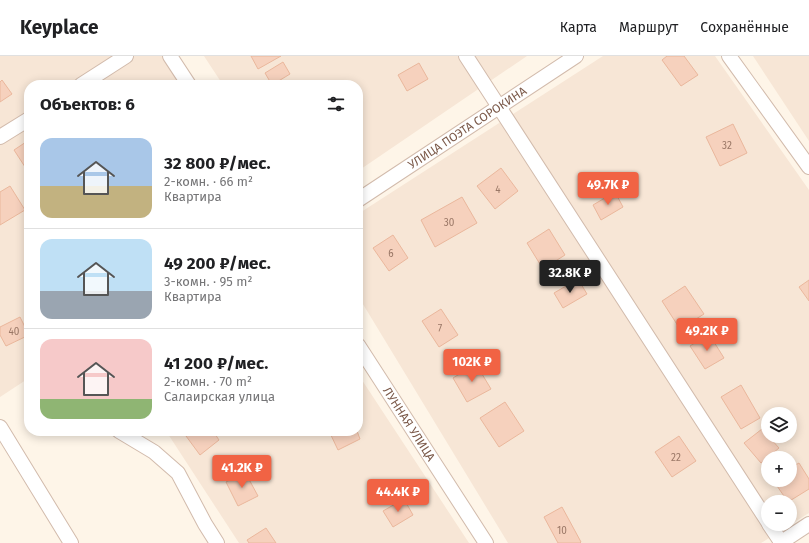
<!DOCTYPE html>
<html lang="ru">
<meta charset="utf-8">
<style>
:root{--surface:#fff;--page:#f6f6f6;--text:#202124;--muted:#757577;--line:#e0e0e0;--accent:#f16344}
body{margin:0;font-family:"Fira Sans",sans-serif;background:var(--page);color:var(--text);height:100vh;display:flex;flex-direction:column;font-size:15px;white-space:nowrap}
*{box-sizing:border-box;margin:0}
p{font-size:13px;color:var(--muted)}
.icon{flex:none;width:22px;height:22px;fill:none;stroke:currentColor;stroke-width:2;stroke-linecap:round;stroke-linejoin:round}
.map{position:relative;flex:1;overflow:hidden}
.side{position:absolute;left:24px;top:24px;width:339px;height:356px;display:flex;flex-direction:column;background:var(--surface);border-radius:16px;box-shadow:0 2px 10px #0003}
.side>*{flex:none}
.tools{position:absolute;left:761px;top:351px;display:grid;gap:8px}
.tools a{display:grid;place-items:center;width:36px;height:36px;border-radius:50%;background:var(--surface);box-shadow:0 2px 10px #0003;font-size:20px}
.price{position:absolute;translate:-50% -34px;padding:0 9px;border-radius:4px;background:var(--accent);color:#fff;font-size:13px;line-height:26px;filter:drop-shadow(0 1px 2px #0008)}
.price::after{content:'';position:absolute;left:50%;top:24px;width:12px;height:9px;margin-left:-6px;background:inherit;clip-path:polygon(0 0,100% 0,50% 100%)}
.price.active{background:#222;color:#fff}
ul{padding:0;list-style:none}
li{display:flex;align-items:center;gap:12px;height:100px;padding:0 16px}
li+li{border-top:1px solid var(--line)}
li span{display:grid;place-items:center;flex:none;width:112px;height:80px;border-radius:12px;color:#555}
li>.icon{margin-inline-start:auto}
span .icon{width:48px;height:48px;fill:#fffc;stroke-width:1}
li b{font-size:17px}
h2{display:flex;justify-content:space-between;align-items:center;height:48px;padding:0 16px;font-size:17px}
header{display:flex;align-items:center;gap:24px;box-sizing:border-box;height:56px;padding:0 20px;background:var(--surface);border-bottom:1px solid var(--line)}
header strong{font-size:19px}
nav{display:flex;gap:22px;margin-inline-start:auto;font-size:14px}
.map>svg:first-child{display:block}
.residential{fill:#f7e6d6;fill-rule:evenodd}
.building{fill:#f6d1bd;stroke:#eab79c}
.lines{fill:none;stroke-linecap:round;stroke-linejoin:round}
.minor-casing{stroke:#d2bbac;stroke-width:16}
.minor{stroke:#fff;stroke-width:14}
.labels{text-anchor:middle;stroke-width:4;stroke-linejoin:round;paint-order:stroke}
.number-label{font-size:10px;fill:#9a7766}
.street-label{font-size:12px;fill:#7b5949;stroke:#fff9f0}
</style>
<header>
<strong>Keyplace</strong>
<nav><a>Карта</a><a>Маршрут</a><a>Сохранённые</a></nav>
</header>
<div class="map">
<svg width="809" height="487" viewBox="0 0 809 487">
<rect width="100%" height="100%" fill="#fef5e8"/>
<g class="residential">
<path d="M0 0H162L180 29H29V322L0 341Z"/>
<path d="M204 0H527L358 115V29H223Z"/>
<path d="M603 0H715L809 134V457L761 487H508L358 240V158ZM768 358H790V380H768ZM768 402H790V424H768ZM768 446H790V468H768Z"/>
<path d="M753 0H809V85Z"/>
<path d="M358 318 469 487H239L166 375H358Z"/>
</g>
<g class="building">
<path d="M251 0H281L258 13Z"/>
<path d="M667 0H684L698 19 681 30 662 4Z"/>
<path d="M283 6 290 18 272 29 265 17Z"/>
<path d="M419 7 428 23 407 35 398 19Z"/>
<path d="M2 24 12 38 0 46V26Z"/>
<path d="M733 68 747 97 720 110 706 81Z"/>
<path d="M29 84V117L14 94Z"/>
<path d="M501 112 518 135 495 153 477 130Z"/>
<path d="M10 130 25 154 0 169V136Z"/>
<path d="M615 136 623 151 601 164 593 149Z"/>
<path d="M462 141 477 167 435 191 421 164Z"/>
<path d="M549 173 565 199 543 213 527 187Z"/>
<path d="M393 179 408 202 389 215 373 192Z"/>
<path d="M578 223 587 238 563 252 554 237Z"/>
<path d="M809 224V245L799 231Z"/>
<path d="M685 230 704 258 680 273 662 245Z"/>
<path d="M441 253 458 279 439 291 422 265Z"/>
<path d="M20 261 29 279 6 290 0 279V271Z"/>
<path d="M709 278 724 302 705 313 690 290Z"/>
<path d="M476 308 491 333 467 346 453 322Z"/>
<path d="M741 329 760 362 741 373 721 341Z"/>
<path d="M505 346 524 375 499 391 480 362Z"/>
<path d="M762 373 779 392 761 407 744 387Z"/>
<path d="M192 375H213L219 384 200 399 186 380Z"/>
<path d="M329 375H357L360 383 338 394Z"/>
<path d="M679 380 696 405 672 421 655 396Z"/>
<path d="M799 407 809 423V433L788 446 773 424H790V412Z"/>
<path d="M245 416 258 440 238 450 226 426Z"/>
<path d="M404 443 413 459 393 471 383 455Z"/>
<path d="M562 451 581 486 580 487H558L544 461Z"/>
<path d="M266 472 276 487H249L247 484Z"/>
</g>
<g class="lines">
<g class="minor-casing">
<g id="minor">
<path d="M170 0 189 29"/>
<path d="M466 0 768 466"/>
<path d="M729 0 809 111"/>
<path d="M81 29 126 0"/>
<path d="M0 81 29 63"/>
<path id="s1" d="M358 144 576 0"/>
<path id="s2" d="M358 289 486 487"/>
<path d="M0 371 71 487"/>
<path d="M119 375 154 396 178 417 205 468 217 487"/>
<path d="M769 468 781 486"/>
<path d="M780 487 809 468"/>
</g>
</g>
<use href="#minor" class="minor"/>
</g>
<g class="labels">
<g class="number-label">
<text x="727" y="93">32</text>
<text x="498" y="137">4</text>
<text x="449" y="170">30</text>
<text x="391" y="201">6</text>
<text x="440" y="276">7</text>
<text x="14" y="279">40</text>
<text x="676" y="405">22</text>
<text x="562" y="478">10</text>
</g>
<g class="street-label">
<text dy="4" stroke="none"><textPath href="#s1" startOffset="131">УЛИЦА ПОЭТА СОРОКИНА</textPath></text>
<text dy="4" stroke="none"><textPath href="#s2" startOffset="94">ЛУННАЯ УЛИЦА</textPath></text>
</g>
</g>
</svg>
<div class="tools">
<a><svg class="icon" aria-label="layers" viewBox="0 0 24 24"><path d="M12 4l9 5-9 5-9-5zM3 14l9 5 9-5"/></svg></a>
<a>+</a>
<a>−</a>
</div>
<b class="price" style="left:608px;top:150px">49.7K ₽</b>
<b class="price active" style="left:570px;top:238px">32.8K ₽</b>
<b class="price" style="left:707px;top:296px">49.2K ₽</b>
<b class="price" style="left:472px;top:327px">102K ₽</b>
<b class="price" style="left:242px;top:433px">41.2K ₽</b>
<b class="price" style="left:398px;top:457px">44.4K ₽</b>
<section class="side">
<h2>Объектов: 6<svg class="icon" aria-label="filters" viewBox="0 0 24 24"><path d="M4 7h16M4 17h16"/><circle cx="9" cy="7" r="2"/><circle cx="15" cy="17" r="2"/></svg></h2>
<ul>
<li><span style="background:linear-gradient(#a9c7e8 60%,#c2b280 0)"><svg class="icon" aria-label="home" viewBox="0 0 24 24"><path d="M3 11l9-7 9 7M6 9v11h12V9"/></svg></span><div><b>32 800 ₽/мес.</b><p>2-комн. · 66 m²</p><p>Квартира</p></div></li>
<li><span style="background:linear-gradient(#bfe0f5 65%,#9aa5b1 0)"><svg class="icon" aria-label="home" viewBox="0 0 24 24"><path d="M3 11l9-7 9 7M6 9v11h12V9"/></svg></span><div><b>49 200 ₽/мес.</b><p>3-комн. · 95 m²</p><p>Квартира</p></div></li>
<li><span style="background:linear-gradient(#f6c9c9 75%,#8fb573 0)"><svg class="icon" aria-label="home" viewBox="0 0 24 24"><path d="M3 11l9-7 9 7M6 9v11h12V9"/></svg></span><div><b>41 200 ₽/мес.</b><p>2-комн. · 70 m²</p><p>Салаирская улица</p></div></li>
</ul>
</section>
</div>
